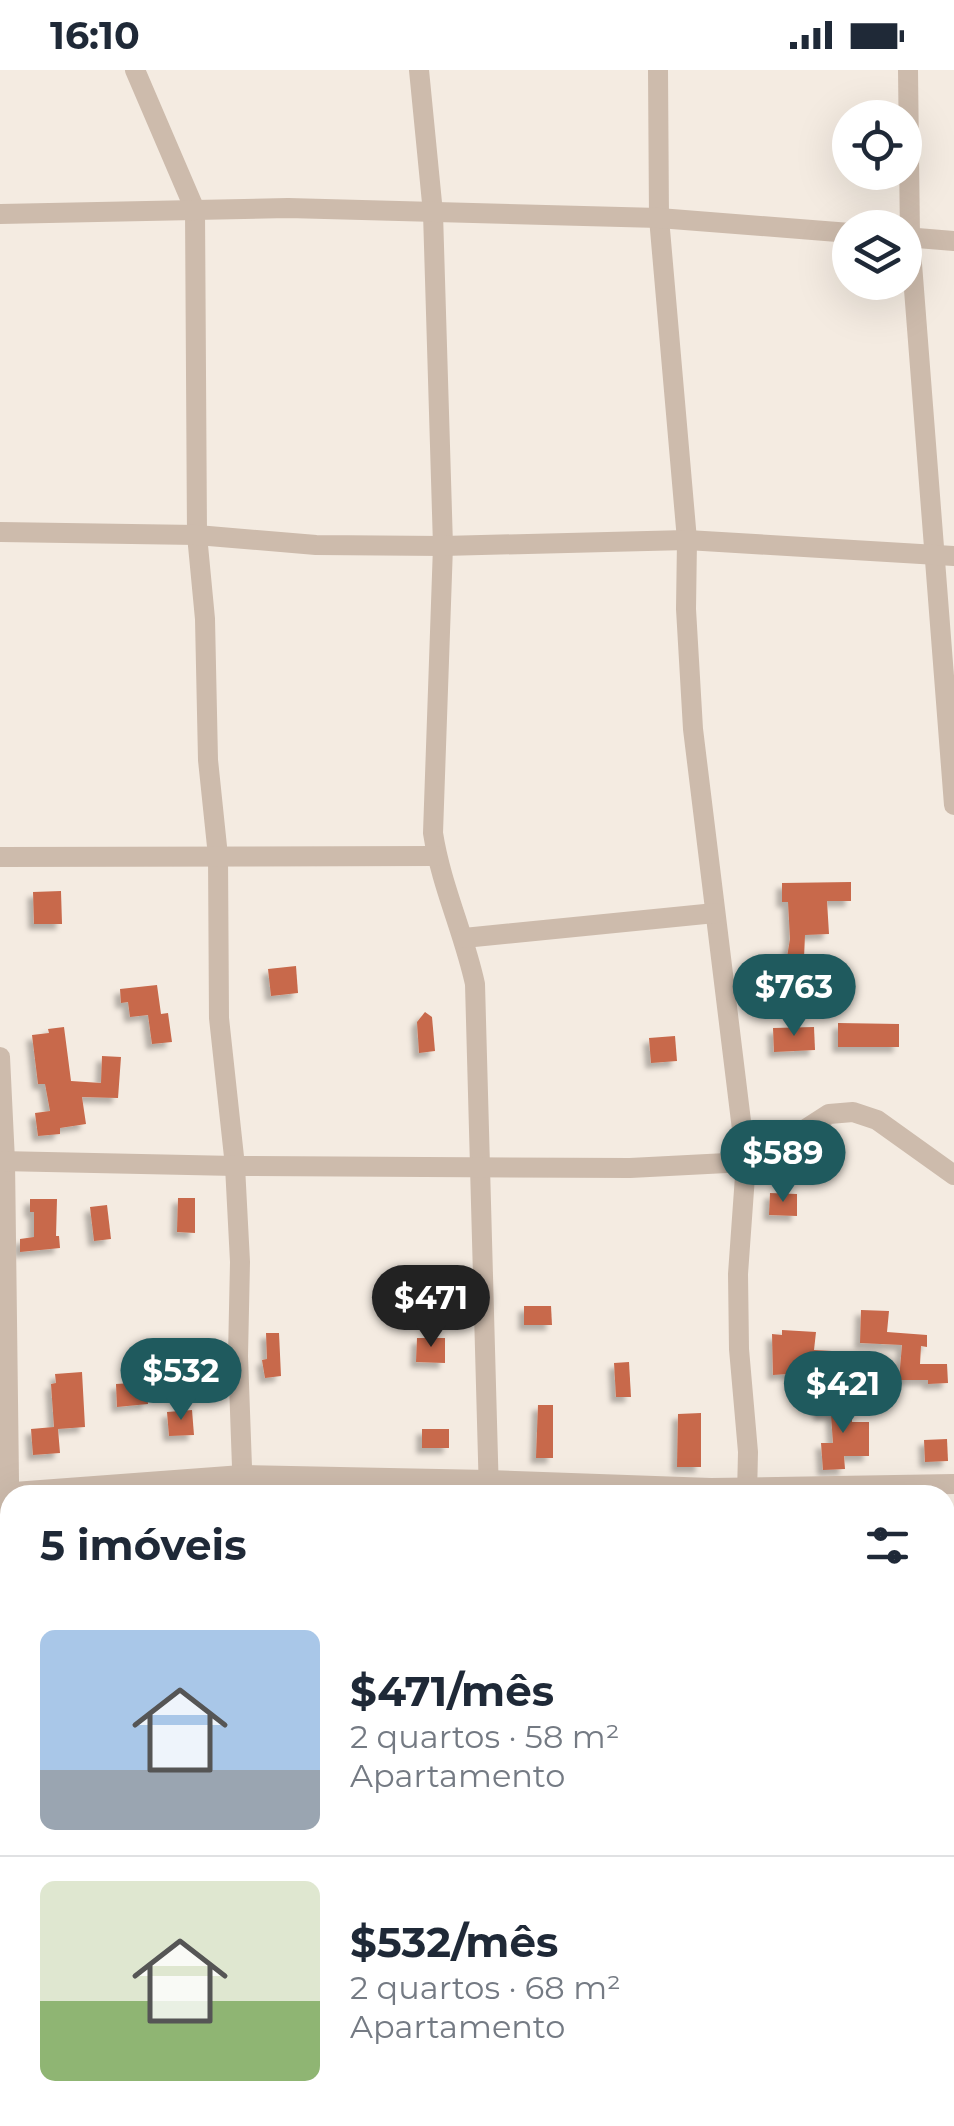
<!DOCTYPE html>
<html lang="pt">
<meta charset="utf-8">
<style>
:root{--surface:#fff;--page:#f2f2f3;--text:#1f2937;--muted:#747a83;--line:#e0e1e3;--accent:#1f5a5e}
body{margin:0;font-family:Montserrat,sans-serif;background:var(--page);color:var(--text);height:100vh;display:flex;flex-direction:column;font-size:38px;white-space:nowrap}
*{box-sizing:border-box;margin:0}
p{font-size:32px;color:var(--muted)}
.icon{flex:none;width:55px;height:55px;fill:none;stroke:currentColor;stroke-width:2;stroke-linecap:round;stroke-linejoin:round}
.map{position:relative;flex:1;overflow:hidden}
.side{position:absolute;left:0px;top:1415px;width:955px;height:642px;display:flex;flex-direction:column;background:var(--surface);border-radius:30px 30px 0 0;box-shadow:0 10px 40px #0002}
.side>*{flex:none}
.tools{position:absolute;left:832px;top:30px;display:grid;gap:20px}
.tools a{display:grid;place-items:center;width:90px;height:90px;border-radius:50%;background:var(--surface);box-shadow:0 10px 40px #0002;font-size:50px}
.price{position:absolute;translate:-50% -85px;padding:0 22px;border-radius:35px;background:var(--accent);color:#fff;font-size:32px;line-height:65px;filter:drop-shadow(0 2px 5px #0008)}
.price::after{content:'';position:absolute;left:50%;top:60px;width:30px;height:22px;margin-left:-15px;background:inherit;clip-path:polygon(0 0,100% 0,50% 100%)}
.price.on{background:#222;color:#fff}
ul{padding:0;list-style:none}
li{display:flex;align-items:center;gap:30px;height:250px;padding:0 40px}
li+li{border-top:2px solid var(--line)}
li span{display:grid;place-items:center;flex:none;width:280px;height:200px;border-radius:15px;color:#555}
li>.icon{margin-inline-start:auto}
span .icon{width:120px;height:120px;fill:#fffc;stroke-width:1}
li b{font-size:42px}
h2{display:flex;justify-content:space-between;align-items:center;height:120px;padding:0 40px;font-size:42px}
.status{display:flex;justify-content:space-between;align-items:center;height:70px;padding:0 50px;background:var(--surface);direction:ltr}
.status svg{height:28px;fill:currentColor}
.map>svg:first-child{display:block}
.building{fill:#c8694b;filter:url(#shadow)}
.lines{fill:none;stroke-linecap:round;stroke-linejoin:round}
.minor{stroke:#cdbbac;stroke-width:20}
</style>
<div class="status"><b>16:10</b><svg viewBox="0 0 49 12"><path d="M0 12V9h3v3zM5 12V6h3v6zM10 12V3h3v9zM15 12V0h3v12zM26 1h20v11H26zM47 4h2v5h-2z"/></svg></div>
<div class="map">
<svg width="954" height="2056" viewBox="0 0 954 2056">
<defs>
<filter id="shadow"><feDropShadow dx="-5.5" dy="5.5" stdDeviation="2.5" flood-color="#0004"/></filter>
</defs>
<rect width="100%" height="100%" fill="#f4ebe1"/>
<g class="building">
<path d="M851 812V831H827L829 864 805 865 804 888 787 887 790 869 788 832H782V813Z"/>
<path d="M61 821 62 854H34L33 822Z"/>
<path d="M773 887 789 890 781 936 772 935 774 905 770 904Z"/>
<path d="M296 896 298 923 271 926 268 899Z"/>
<path d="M157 915 161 944 168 943 172 972 152 974 148 945 130 947 128 932 121 933 120 919Z"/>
<path d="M425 942 432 947 435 981 419 983 417 952Z"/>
<path d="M838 953 899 954V977H838Z"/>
<path d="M64 957 71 1011 101 1013 102 986 121 987 118 1028 82 1027 86 1054 60 1058V1064L38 1066 35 1043 50 1041 45 1014H38L32 965 49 963 48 959Z"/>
<path d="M814 957 815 980 774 982 773 958Z"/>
<path d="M675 966 677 991 651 993 649 968Z"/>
<path d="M770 1123 797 1124V1146L769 1145Z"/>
<path d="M178 1128H195V1163L177 1162Z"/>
<path d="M30 1129H57L56 1166H59L60 1178 20 1182V1169L34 1167V1142H30Z"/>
<path d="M107 1135 111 1169 94 1171 90 1137Z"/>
<path d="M447 1198 448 1223 420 1224 419 1199Z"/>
<path d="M524 1236H551L552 1255H524Z"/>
<path d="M861 1240 889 1241 887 1262 927 1265V1277L921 1276 920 1294H947L948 1313 928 1314V1310H899L902 1275 860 1273Z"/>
<path d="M782 1260 816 1262 814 1280 832 1281 831 1297 803 1295V1303L773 1305 772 1264 782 1265Z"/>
<path d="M266 1263H279L281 1306 265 1308 262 1290 267 1289Z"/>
<path d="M417 1268H445V1293L416 1292Z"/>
<path d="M195 1272 199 1317 183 1318 182 1300H175L174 1274Z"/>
<path d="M629 1292 631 1327H616L614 1293Z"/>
<path d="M82 1302 85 1357 58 1359 60 1383 33 1385 31 1359 54 1357 51 1314 56 1313 55 1304Z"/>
<path d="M146 1312 148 1334 117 1337 116 1314Z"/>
<path d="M819 1332H852V1352H869V1386H844L845 1399 823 1400 821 1373H833L831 1345H819Z"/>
<path d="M538 1335H553V1388H536Z"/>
<path d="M192 1340 194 1365 169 1366 167 1342Z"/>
<path d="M701 1343V1397H677L678 1344Z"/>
<rect x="422" y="1359" width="27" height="19"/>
<path d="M947 1369 948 1391 925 1392 924 1370Z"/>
</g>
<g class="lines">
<g class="minor">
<path d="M135 0 195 140 197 465 205 549 208 690 218 786 219 948 235 1096 240 1192 238 1286 243 1425"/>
<path d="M419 0 433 143 443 476 433 763C441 815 464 863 475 914L489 1425"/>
<path d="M658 0 659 148 687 470 686 539 693 659 746 1092 738 1204 739 1279 748 1382 747 1425"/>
<path d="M908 0 910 168 954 735"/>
<path d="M0 144 288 138 659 148 850 163"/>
<path d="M905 167 954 171"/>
<path d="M0 462 197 465 316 475 443 476 687 470 954 486"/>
<path d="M0 787 436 786"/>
<path d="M464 868 715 843"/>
<path d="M0 987 5 1091 10 1490"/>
<path d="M0 1091 235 1096 630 1098 746 1092 767 1084 829 1044 853 1042 877 1050 954 1105"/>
<path d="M0 1423 242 1405 488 1410 711 1418 954 1414"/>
<path d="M0 1724H10"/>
<path d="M945 1734H954"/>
<path d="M0 2047 10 2046"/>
<path d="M945 2047 954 2048"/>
<path d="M268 2048 269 2056"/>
<path d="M505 2048 506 2056"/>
<path d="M756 2048V2056"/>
</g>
</g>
</svg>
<div class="tools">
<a><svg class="icon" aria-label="locate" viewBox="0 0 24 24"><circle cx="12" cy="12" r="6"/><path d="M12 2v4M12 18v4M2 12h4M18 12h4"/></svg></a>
<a><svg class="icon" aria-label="layers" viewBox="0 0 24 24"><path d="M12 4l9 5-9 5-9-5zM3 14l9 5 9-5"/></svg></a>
</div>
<b class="price" style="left:794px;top:969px">$763</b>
<b class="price" style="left:783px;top:1135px">$589</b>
<b class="price on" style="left:431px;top:1280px">$471</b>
<b class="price" style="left:181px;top:1353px">$532</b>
<b class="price" style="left:843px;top:1366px">$421</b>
<section class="side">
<h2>5 imóveis<svg class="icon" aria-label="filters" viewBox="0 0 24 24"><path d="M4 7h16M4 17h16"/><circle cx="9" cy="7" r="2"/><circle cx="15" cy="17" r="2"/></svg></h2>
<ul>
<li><span style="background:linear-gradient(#a9c7e8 70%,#9aa5b1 0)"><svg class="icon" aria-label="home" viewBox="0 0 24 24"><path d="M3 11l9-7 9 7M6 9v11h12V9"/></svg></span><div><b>$471/mês</b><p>2 quartos · 58 m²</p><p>Apartamento</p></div></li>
<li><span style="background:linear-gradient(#dfe7d0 60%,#8fb573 0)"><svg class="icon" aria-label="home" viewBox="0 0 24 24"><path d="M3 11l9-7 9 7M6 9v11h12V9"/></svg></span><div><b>$532/mês</b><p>2 quartos · 68 m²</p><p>Apartamento</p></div></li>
</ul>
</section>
</div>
